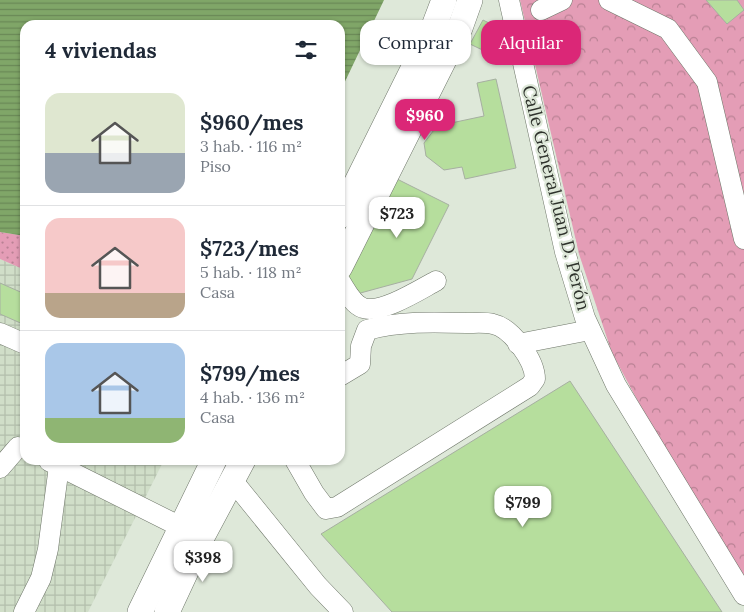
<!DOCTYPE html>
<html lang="es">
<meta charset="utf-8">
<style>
:root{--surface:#fff;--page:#f6f6f7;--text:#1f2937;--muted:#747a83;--line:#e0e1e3;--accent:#db2777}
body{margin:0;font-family:Lora,serif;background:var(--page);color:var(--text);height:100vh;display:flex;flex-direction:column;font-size:19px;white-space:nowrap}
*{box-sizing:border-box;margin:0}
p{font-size:16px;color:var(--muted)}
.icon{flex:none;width:28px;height:28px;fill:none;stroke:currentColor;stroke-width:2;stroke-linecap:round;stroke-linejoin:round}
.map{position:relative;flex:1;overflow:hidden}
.panel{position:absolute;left:20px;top:20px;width:325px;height:445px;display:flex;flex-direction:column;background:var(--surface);border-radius:15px;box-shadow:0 1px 4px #0004}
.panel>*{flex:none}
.banner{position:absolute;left:360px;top:20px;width:309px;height:45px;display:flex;gap:10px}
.price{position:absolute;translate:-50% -42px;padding:0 11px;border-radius:10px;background:#fff;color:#222;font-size:16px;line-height:32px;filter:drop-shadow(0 1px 2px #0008)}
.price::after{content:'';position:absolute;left:50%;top:30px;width:15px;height:11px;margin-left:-8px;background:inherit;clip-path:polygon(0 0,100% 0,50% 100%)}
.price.selected{background:var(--accent);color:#fff}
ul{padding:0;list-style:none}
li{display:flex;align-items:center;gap:15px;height:125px;padding:0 25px}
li+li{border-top:1px solid var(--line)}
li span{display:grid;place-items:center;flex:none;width:140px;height:100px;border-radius:15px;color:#555}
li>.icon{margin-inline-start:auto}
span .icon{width:60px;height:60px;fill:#fffc;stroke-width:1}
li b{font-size:21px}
h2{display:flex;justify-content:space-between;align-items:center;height:60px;padding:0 25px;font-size:21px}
.chip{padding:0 18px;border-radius:15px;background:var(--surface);box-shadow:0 1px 4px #0004;font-size:18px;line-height:45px}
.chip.selected{background:var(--accent);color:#fff}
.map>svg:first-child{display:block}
.industrial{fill:url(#industrial-grid)}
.grass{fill:url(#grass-dots)}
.park{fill:url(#park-crowns)}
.water{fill:url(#water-rules)}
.building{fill:#b6de9d;stroke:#a6afa1}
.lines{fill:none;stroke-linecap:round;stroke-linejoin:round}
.minor-casing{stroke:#6e7669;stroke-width:21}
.major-casing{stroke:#6e7669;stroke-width:26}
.minor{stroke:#fff;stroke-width:20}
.major{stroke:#fff;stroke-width:25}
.labels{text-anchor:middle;stroke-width:4.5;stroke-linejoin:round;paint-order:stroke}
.street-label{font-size:18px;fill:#2e322c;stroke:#dee8d9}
</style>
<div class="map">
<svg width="744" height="612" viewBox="0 0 744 612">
<defs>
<pattern id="industrial-grid" width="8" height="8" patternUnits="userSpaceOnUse" patternTransform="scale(1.25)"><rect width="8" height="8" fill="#d0dec8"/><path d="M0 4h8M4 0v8" fill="none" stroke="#b3bfac"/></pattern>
<pattern id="grass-dots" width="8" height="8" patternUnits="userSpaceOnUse" patternTransform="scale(1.25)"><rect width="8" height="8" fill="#e49db6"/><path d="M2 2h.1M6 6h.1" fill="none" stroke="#b98194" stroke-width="1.8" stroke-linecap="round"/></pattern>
<pattern id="park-crowns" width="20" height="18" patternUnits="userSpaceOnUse" patternTransform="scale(1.25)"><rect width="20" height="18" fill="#e49db6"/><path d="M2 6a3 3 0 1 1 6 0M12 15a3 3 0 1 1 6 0" fill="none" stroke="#b98194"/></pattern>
<pattern id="water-rules" width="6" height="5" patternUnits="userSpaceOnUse" patternTransform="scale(1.25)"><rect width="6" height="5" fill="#80a668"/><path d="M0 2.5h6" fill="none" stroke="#698856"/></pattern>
</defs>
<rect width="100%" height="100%" fill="#dee8d9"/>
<path class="industrial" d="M0 259 25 270V460H164L88 612H0Z"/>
<path class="grass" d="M0 232 25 236V270L0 259Z"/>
<path class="park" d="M520 0H744V576L648 420 612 353 579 254Z"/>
<path class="water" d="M0 0H384L340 92V25H25V236L0 232Z"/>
<g class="building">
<path d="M706 0H737L744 10 727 24Z"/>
<path d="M483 20 509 33 497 57 470 44Z"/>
<path d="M496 79 516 168 465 179 462 167 444 170 426 156 424 143 437 126 484 116 477 83Z"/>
<path d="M395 178 449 205 412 279 353 295 348 274Z"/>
<path d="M0 283 25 294V325L0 314Z"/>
<path d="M570 381 722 612H392L321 534Z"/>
</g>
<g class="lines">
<g class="minor-casing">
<g id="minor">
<path d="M509 0 565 252 585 318 616 385 744 595"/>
<path d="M609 0 668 29 707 82 744 239"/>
<path d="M541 10 562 0"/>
<path d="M340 281C346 290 352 304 363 308 382 314 419 290 436 281"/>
<path d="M0 333 25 344"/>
<path d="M518 344 590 330"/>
<path d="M295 460 314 493 326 509 337 507 530 386 535 379C535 361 512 328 493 324 485 322 475 323 467 323 434 322 399 321 367 330L361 346 360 364 340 376"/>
<path d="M49 461 181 527"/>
<path d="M0 468 18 447"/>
<path d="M233 481 318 586 343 612"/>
<path d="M24 612 41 578 48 549 59 466"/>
</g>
</g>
<g class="major-casing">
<g id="major">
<path d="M340 216 433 29 444 0"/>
<path d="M340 267 460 28 470 0"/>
<path d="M140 612 214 460"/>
<path d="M167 612 202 537 243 460"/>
</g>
</g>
<use href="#minor" class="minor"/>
<use href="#major" class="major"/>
</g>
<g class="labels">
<g class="street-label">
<text transform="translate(556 198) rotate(76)" y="6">Calle General Juan D. Perón</text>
</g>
</g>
</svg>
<b class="price selected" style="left:425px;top:141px">$960</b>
<b class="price" style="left:397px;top:239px">$723</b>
<b class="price" style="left:523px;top:528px">$799</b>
<b class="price" style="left:203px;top:583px">$398</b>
<div class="banner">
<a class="chip">Comprar</a>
<a class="chip selected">Alquilar</a>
</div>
<section class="panel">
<h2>4 viviendas<svg class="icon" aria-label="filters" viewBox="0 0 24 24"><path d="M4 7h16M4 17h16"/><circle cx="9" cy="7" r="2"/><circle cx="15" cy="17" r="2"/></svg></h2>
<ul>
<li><span style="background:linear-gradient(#dfe7d0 60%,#9aa5b1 0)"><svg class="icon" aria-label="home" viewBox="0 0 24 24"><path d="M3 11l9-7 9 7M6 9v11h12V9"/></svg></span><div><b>$960/mes</b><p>3 hab. · 116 m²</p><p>Piso</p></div></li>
<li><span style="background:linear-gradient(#f6c9c9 75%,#b9a48a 0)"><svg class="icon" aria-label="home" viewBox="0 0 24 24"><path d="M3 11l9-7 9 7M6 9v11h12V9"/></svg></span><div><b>$723/mes</b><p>5 hab. · 118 m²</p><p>Casa</p></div></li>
<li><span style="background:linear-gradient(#a9c7e8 75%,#8fb573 0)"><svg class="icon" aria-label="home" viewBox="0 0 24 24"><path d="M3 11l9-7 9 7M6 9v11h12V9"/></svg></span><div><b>$799/mes</b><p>4 hab. · 136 m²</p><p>Casa</p></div></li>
</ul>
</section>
</div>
